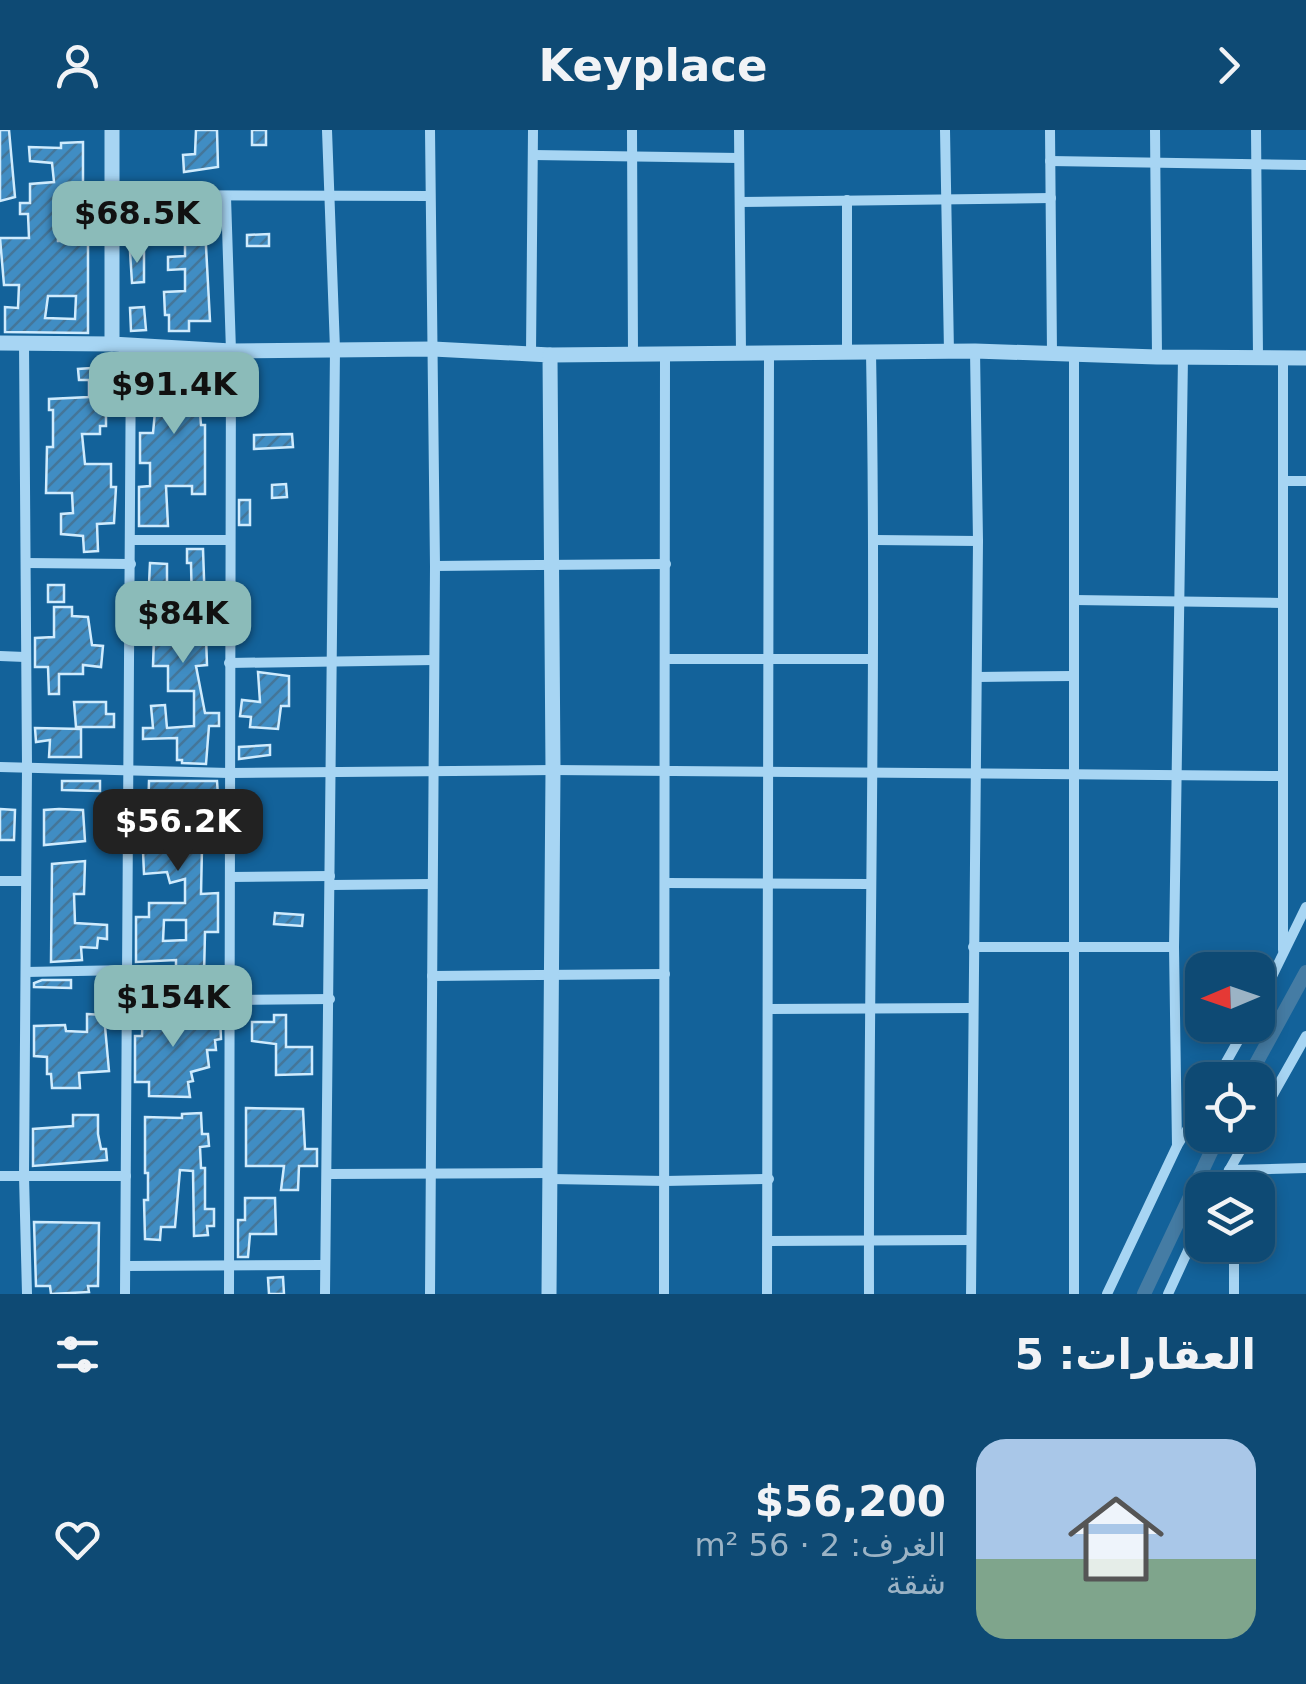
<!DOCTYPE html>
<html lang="ar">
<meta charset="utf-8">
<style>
:root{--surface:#0e4a74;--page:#1c547c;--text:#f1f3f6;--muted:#9bb3c5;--line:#2e6286;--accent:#8bbbb9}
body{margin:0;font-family:"DejaVu Sans","Noto Naskh Arabic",sans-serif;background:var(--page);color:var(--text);direction:rtl;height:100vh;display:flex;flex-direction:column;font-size:38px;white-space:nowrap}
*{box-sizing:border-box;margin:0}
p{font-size:32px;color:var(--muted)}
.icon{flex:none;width:55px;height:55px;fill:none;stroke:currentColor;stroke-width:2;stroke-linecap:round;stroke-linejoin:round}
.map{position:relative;height:1164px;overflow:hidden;direction:ltr}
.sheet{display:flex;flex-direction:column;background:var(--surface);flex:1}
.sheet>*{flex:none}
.needle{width:65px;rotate:268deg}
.controls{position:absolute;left:1185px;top:822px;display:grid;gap:20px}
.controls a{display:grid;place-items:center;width:90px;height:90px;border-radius:20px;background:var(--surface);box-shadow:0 5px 15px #0003,0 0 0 2px var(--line);font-size:50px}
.price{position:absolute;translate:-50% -85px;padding:0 22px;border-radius:20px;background:var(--accent);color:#111;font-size:32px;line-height:65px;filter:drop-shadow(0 2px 5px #0008)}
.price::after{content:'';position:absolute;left:50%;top:60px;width:30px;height:22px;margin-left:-15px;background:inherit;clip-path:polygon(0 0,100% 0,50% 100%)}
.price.selected{background:#222;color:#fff}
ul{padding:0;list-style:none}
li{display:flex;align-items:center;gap:30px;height:250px;padding:0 50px}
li+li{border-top:2px solid var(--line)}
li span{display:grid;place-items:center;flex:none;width:280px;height:200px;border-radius:30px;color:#555}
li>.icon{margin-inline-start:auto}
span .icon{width:120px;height:120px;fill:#fffc;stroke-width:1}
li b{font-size:42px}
h2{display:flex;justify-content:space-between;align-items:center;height:120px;padding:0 50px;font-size:42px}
header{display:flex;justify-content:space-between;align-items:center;height:130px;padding:0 50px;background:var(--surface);font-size:45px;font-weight:700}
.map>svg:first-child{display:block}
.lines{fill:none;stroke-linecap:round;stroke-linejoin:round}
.canal{stroke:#457ca4;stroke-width:14}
.building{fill:url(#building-hatch);stroke:#cfebfd;stroke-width:2.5;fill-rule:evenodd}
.minor{stroke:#a7d5f3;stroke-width:10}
.tertiary{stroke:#a7d5f3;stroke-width:15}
</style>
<header><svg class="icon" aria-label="forward" viewBox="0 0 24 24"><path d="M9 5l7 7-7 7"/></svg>Keyplace<svg class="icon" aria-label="person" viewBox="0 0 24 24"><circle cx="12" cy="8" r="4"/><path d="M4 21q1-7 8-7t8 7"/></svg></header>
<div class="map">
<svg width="1306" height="1164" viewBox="0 0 1306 1164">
<defs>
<pattern id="building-hatch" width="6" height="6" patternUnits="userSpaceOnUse" patternTransform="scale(2.5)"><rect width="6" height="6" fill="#408dc3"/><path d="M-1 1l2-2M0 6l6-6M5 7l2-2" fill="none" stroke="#447699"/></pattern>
</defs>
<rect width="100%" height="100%" fill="#13629a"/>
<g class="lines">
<g class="canal">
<path d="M1247 950 1306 842"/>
<path d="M1144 1164 1219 1005"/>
</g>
</g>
<g class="building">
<path d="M0 0H9L15 67 0 71Z"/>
<path d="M196 0H217L218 37 184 42 183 25 195 24Z"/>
<rect x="252" y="0" width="14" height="15"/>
<path d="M83 12V70H57L58 111H88V203L5 202V177L18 178 19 155H4L0 108H29L28 84H20V73H30V54L54 52 52 33 30 31 29 17 61 18V13ZM48 166H76L75 189 45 188Z"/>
<path d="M165 79H204L210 191H189V201H169V185H165L164 162 185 161V139L168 140V127L185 126V103L147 102V90H166Z"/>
<path d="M269 104V116H247V105Z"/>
<path d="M144 120V152L132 153 130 121Z"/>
<path d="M144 177 146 200 131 201 130 178Z"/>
<path d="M140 234 222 237V251H206L207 269 199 270 201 295H205V364H192V356H166L168 396H139V357L150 356V333H140V303H153L158 250H140Z"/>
<path d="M122 236 121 257 106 258V296H100V304H82L85 334H111V357H116L114 393 97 394 98 421 84 422 83 406 61 404V384L73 383 72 363H46L47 317H53V280H49V269L89 267V250H79L78 239Z"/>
<path d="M240 239H254L255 273 240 274Z"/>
<path d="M292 304 293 317 254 319V305Z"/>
<path d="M286 354 287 367 272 368V355Z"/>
<rect x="239" y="370" width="11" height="25"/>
<path d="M187 419H203L207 535 196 536 205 583H219V596H209L206 634 182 633V630H177V608L143 609V598H153L151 576 165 575 167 598 194 596V561H168V536H153L154 506H138V496H152V478L192 479 191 433H187Z"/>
<path d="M150 433 167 434V453L149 454Z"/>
<rect x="48" y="455" width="16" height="17"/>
<path d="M54 477H72V486L88 487 92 515 103 516 101 537 83 535V544H59V564H49L48 537H35V508L54 507Z"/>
<path d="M258 542 289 546V576H281L278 599 250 597 251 587 240 586 242 570 260 572Z"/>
<path d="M74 572H106V584H114V597H76Z"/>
<path d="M35 598 81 599V627H49L50 610 36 612Z"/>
<path d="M270 615V625L239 629V617Z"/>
<path d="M62 651H100V661L62 660Z"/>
<path d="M149 651H217L219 680H207V703H217V717H202L201 764 218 763V802H205L204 846 176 848V830L136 832V787H149V773H185V749L170 753 167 742 144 744 142 698H138V685H148ZM164 790H186V810L163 811Z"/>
<path d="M0 679 15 680 14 710H0Z"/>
<path d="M59 679 83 680 85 711 44 715V680Z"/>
<path d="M85 731 84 764H74L75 793 107 795V809L98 808 97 818 81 817 82 830 51 832 52 734Z"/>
<path d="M275 783 303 785 302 796 274 794Z"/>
<path d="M42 850H71V858L34 857V853Z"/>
<path d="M165 879H175V888L220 885 221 909 215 910 216 920H207L209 937 191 942 193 951 188 952 190 967 149 966V952H135V906H142L143 880Z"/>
<path d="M87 884 104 885 109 941 79 943 80 958H52L51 944H47V927L34 926V896L65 895 66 901 87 902Z"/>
<path d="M274 885H286V917H312V944L276 945V914L252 911V892H274Z"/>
<path d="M246 978 303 979 305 1019H317V1036H299L298 1060H281L284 1036H246Z"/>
<path d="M201 983 202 1004H208L209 1016 200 1017 201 1038H205V1079H214V1096H207L208 1105 194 1106 193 1041 180 1040 175 1097H161L160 1110 145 1109 144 1070H148V1043H145V987L182 988V984Z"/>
<path d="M73 985H98V1004L101 1019H106L107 1030 33 1036V999L73 996Z"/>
<path d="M245 1068H275L276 1104H250L248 1127H238V1090H245Z"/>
<path d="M34 1092 99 1093 98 1156H88L89 1162 51 1164 50 1156H36Z"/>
<path d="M283 1147 284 1164H269L268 1148Z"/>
</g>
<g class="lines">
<g class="minor">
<path d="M632 0 633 224"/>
<path d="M739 0 741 224"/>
<path d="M945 0 949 222"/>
<path d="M1050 0 1052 224"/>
<path d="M1155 0 1157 227"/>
<path d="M1256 0 1258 227"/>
<path d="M533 25 739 28"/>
<path d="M1050 31 1306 35"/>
<path d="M112 65 430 66"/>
<path d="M226 67 231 221 229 1164"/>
<path d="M847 70V223"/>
<path d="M740 72 1051 68"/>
<path d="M24 213 27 637 24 1046 27 1164"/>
<path d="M531 223 533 0"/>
<path d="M1074 224V1164"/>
<path d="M1284 351H1306"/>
<path d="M131 410H230"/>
<path d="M875 410 978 411"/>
<path d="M26 433 131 434"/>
<path d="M435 436 666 434"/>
<path d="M1074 470 1282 473"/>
<path d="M0 526 25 527"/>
<path d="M667 529H872"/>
<path d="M229 533 434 530"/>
<path d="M977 547 1073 546"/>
<path d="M0 637 229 643 553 640 1281 646"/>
<path d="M230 747 330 746"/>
<path d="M0 751H26"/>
<path d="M667 753 869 754"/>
<path d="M331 755 431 754"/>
<path d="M973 817H1174"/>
<path d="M1283 820V228"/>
<path d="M26 842 128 840"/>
<path d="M432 846 665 844"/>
<path d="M128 871 330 869"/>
<path d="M1258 875 1306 777"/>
<path d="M769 879 973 878"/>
<path d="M1216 950 1247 895"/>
<path d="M1258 991 1306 906"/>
<path d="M1177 1016 1174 817 1183 227"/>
<path d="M1229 1040 1306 1038"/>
<path d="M328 1044 551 1043"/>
<path d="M0 1046H126"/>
<path d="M551 1049 665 1051 769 1049"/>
<path d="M1218 1060 1249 1005"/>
<path d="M1235 1060V1039"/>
<path d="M768 1111 971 1110"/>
<path d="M126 1136 324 1135"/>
<path d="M125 1164 131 215"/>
<path d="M325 1164 335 219 327 0"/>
<path d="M430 1164 435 436 430 0"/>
<path d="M664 1164 665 225"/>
<path d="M767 1164 769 223"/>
<path d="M869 1164C868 850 877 536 871 223"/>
<path d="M971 1164 978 411 975 221"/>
<path d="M1107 1164 1177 1016 1202 975"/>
<path d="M1168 1164 1202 1090"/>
<path d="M1234 1164V1115"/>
</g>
<g class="tertiary">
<path d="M112 0V214L231 221 433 219 550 225 553 640 549 1164"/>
<path d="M0 213 112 214"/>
<path d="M550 225 975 221 1157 227 1306 228"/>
</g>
</g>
</svg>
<div class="controls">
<a><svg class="needle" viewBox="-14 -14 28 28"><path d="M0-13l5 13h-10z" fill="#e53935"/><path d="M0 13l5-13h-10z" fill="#9bb3c5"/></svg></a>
<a><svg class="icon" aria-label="locate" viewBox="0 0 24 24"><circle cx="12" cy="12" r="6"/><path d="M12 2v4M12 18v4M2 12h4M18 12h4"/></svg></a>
<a><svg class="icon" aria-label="layers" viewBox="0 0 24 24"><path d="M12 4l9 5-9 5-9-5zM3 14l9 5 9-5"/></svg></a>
</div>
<b class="price" style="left:137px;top:136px">$68.5K</b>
<b class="price" style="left:174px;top:307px">$91.4K</b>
<b class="price" style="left:183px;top:536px">$84K</b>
<b class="price selected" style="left:178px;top:744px">$56.2K</b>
<b class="price" style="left:173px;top:920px">$154K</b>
</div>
<section class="sheet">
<h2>العقارات: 5<svg class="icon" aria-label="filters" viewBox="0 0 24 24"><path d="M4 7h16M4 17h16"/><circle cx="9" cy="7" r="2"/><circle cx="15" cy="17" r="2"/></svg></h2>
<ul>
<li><span style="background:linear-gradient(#a9c7e8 60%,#7fa58c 0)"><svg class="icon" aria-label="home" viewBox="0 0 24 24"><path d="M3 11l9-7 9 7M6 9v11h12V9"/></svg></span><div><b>$56,200</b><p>الغرف: 2 · 56 m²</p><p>شقة</p></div><svg class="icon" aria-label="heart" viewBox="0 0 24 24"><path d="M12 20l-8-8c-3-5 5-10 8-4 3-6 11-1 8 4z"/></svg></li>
</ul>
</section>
